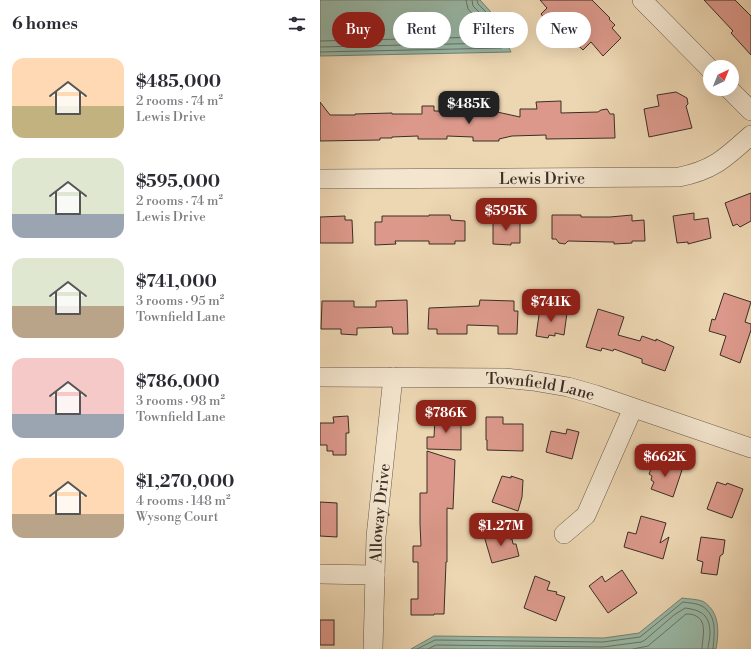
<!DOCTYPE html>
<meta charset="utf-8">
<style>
:root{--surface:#fff;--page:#f7f7f7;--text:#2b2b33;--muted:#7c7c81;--accent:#8f2418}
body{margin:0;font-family:"Libre Bodoni",serif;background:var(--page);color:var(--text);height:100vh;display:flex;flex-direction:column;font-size:15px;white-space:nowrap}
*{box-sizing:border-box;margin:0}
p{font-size:13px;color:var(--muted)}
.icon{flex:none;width:22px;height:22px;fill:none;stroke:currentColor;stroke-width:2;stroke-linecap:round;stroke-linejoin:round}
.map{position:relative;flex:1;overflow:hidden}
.drawer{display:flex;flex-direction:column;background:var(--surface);width:320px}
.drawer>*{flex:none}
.top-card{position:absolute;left:12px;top:12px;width:359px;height:36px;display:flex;gap:8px}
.needle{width:26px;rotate:43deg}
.fabs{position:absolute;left:383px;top:60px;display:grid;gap:8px}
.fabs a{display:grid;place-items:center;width:36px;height:36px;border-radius:50%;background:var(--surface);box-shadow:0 4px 16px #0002;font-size:20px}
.price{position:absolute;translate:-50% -34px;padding:0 9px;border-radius:8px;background:var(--accent);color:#fff;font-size:13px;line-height:26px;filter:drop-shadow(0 1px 2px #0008)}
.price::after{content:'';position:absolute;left:50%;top:24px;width:12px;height:9px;margin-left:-6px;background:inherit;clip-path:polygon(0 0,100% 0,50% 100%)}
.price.active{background:#222;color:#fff}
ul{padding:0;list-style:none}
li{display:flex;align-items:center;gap:12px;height:100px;padding:0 12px}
li span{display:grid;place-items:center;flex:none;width:112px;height:80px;border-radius:12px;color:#555}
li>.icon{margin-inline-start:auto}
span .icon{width:48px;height:48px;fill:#fffc;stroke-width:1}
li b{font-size:17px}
h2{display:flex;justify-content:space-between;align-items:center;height:48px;padding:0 12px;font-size:17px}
.pill{padding:0 14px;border-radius:18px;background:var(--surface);box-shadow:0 4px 16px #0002;font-size:14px;line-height:36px}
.pill.active{background:var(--accent);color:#fff}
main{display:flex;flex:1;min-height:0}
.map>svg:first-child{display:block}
.water{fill:#9abaa8;stroke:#748274}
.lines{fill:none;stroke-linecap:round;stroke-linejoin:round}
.shore{stroke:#6a7466;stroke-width:1}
.building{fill:#dc998b;stroke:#3b2e25}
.minor-casing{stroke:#685848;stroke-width:20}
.minor{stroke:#f3e5ce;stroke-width:19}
.labels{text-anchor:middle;stroke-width:3;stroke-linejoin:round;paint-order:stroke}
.street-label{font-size:16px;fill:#3b2e25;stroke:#f3e5ce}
</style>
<main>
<section class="drawer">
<h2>6 homes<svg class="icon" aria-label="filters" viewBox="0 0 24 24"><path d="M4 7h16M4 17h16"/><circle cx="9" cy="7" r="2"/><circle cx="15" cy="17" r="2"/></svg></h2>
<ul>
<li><span style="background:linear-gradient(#ffd9b3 60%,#c2b280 0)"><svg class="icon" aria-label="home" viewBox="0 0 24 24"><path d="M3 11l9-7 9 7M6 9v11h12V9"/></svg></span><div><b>$485,000</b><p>2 rooms · 74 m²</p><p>Lewis Drive</p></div></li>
<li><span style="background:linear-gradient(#dfe7d0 70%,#9aa5b1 0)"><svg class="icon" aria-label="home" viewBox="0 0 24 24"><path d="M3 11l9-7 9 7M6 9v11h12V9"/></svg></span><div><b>$595,000</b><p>2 rooms · 74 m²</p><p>Lewis Drive</p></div></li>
<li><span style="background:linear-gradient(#dfe7d0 60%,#b9a48a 0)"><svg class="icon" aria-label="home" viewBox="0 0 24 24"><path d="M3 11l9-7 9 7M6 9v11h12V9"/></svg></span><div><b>$741,000</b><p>3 rooms · 95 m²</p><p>Townfield Lane</p></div></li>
<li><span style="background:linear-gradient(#f6c9c9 70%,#9aa5b1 0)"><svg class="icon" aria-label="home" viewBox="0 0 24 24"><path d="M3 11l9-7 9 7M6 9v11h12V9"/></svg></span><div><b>$786,000</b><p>3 rooms · 98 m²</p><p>Townfield Lane</p></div></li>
<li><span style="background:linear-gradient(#ffd9b3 70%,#b9a48a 0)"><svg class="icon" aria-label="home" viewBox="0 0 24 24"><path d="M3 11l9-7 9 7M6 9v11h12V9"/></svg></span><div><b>$1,270,000</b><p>4 rooms · 148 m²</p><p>Wysong Court</p></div></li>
</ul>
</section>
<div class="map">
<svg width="431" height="649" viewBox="0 0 431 649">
<rect width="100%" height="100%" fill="#edd7b3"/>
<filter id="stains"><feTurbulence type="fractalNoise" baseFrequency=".005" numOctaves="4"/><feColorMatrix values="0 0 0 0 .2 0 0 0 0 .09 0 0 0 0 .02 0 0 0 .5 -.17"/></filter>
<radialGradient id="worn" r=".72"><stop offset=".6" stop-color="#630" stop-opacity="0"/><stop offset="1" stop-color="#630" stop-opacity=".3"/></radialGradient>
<g class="water">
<path d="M0 0H160L170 11 191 52 0 56Z"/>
<path d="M362 598C368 599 379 599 384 602 400 613 399 632 396 649H91L114 636 284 638 319 633Z"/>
</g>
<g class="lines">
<g class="shore">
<path d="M0 41 164 37 165 35 158 20 148 9 146 0"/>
<path d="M0 47 174 43 175 41 163 16 153 6 152 0"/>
<path d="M0 52 182 48 183 46 167 13 158 4 157 0"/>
<path d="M97 649 115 640 283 642 320 637 363 602C368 603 377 603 382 606 398 616 394 634 393 649"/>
<path d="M108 649 116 645 283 647 321 642 325 640 354 615 365 608C381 610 390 615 390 633 390 639 388 644 388 649"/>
<path d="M313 649 328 646 366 614C369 614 373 614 376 616 388 622 382 639 382 649"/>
</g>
</g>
<g class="building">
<path d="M220 0H272L290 18 289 19 295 25 292 28 301 38 283 56 271 42 263 50 232 21 229 24 221 14 227 8Z"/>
<path d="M384 0H415L431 16V55L411 33 413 31Z"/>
<path d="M356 92 367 98 368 104 366 106 372 128 329 137 324 109 339 106 337 95Z"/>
<path d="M241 101V113L278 112 281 110 287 109 290 114H294L295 138 226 139V135L192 136 179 139V141H153V137L127 136V139H98V136L72 137V138H60V140L0 141V102L10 115H35V114L72 113V114H102V106H114V111H119L122 116H145V112H166L168 110 200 117V109H217L216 102Z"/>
<path d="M431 193V221L420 227 417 224 413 226 405 203Z"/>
<path d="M374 213V220L388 218 391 238 368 244V242L357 243 353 216Z"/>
<path d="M109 215H130L131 220 145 221V241H135V244H109V241H75L76 244 55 245V222H62V216H109Z"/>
<path d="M232 215H261V217H290L312 215V221L324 220 325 241H312V243L294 244V242H290L248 241 245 244 239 243 236 239H232Z"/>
<path d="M25 216V220H32L33 243H0V217Z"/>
<path d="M173 218 200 220V243H191V245L173 244Z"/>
<path d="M404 293 431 302 425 322 431 324V330L420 363 400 355 406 336 389 331 392 319 395 320Z"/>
<path d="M87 300 88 334H73L72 327 37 328V335L21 334V329H1L2 301H34V307H56V301Z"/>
<path d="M160 300 194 301V311H198L197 334H178V326L147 325V334H117V329H108L109 308 159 306Z"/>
<path d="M220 308 247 313 244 335 235 333V336L229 335 228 338 216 336Z"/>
<path d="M278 309 304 317 298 335 320 341 322 336 336 341V339L354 347 345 371 322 363V359L294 349 293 351 282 348 281 351 266 347Z"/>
<path d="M28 416 29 433H26V455H13V451H7V445H0V423H14L13 417Z"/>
<path d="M115 417H141V450L107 449V437H114Z"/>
<path d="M166 417H183V424H203V451L167 450V440H166Z"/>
<path d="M247 429 259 432 252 459 226 452 231 431 246 434Z"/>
<path d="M107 451 135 460 133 509 127 508V562H126L124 614H114V615H91V599H98V562H93V546H101L100 524V493H107Z"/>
<path d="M334 461 362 470 353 497 331 489 334 482 331 480 332 476 329 474Z"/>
<path d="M182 476 191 478V476L203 480 202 497 198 511 172 502Z"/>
<path d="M397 482 406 485 407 483 423 489 412 518 387 509Z"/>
<path d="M0 502 17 503V537L0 536Z"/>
<path d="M321 516 346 523 340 543 349 537 343 559 304 547 308 532 316 534Z"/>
<path d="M187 531 190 539H192L193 544H196L199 556 172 563 164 536Z"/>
<path d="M381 537 405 540 403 554 400 556 397 575 381 573 383 562 377 560Z"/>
<path d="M302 570 317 593 288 613 269 586 282 576 285 582Z"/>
<path d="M215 576 230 582 227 590 237 592 236 594 245 597 236 621 204 608Z"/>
<rect x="0" y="620" width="14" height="25"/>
</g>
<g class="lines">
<g class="minor-casing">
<g id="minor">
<path d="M322 0 390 69"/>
<path d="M409 89 431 111"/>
<path id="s1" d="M0 179 359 177C394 170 405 158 431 135"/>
<path id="s2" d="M0 377 184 378 213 381 248 387 276 395 431 448"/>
<path d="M244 534 266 515 313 408"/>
<path d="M0 574 55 575"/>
<path id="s3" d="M53 649 56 537 73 377"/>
</g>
</g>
<use href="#minor" class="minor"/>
</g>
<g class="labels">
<g class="street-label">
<text dy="6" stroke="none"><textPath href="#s1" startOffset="222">Lewis Drive</textPath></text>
<text dy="6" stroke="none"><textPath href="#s2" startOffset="221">Townfield Lane</textPath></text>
<text dy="6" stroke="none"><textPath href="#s3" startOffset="136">Alloway Drive</textPath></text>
</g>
</g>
<rect width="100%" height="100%" filter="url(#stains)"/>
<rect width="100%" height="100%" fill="url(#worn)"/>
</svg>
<div class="fabs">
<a><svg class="needle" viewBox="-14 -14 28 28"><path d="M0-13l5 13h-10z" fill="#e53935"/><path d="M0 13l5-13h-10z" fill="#7c7c81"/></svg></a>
</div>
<b class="price active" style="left:149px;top:125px">$485K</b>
<b class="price" style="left:186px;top:232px">$595K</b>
<b class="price" style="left:231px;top:323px">$741K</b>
<b class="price" style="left:126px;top:434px">$786K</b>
<b class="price" style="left:345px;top:478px">$662K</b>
<b class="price" style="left:181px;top:547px">$1.27M</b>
<div class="top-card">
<a class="pill active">Buy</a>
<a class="pill">Rent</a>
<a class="pill">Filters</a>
<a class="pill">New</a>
</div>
</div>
</main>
